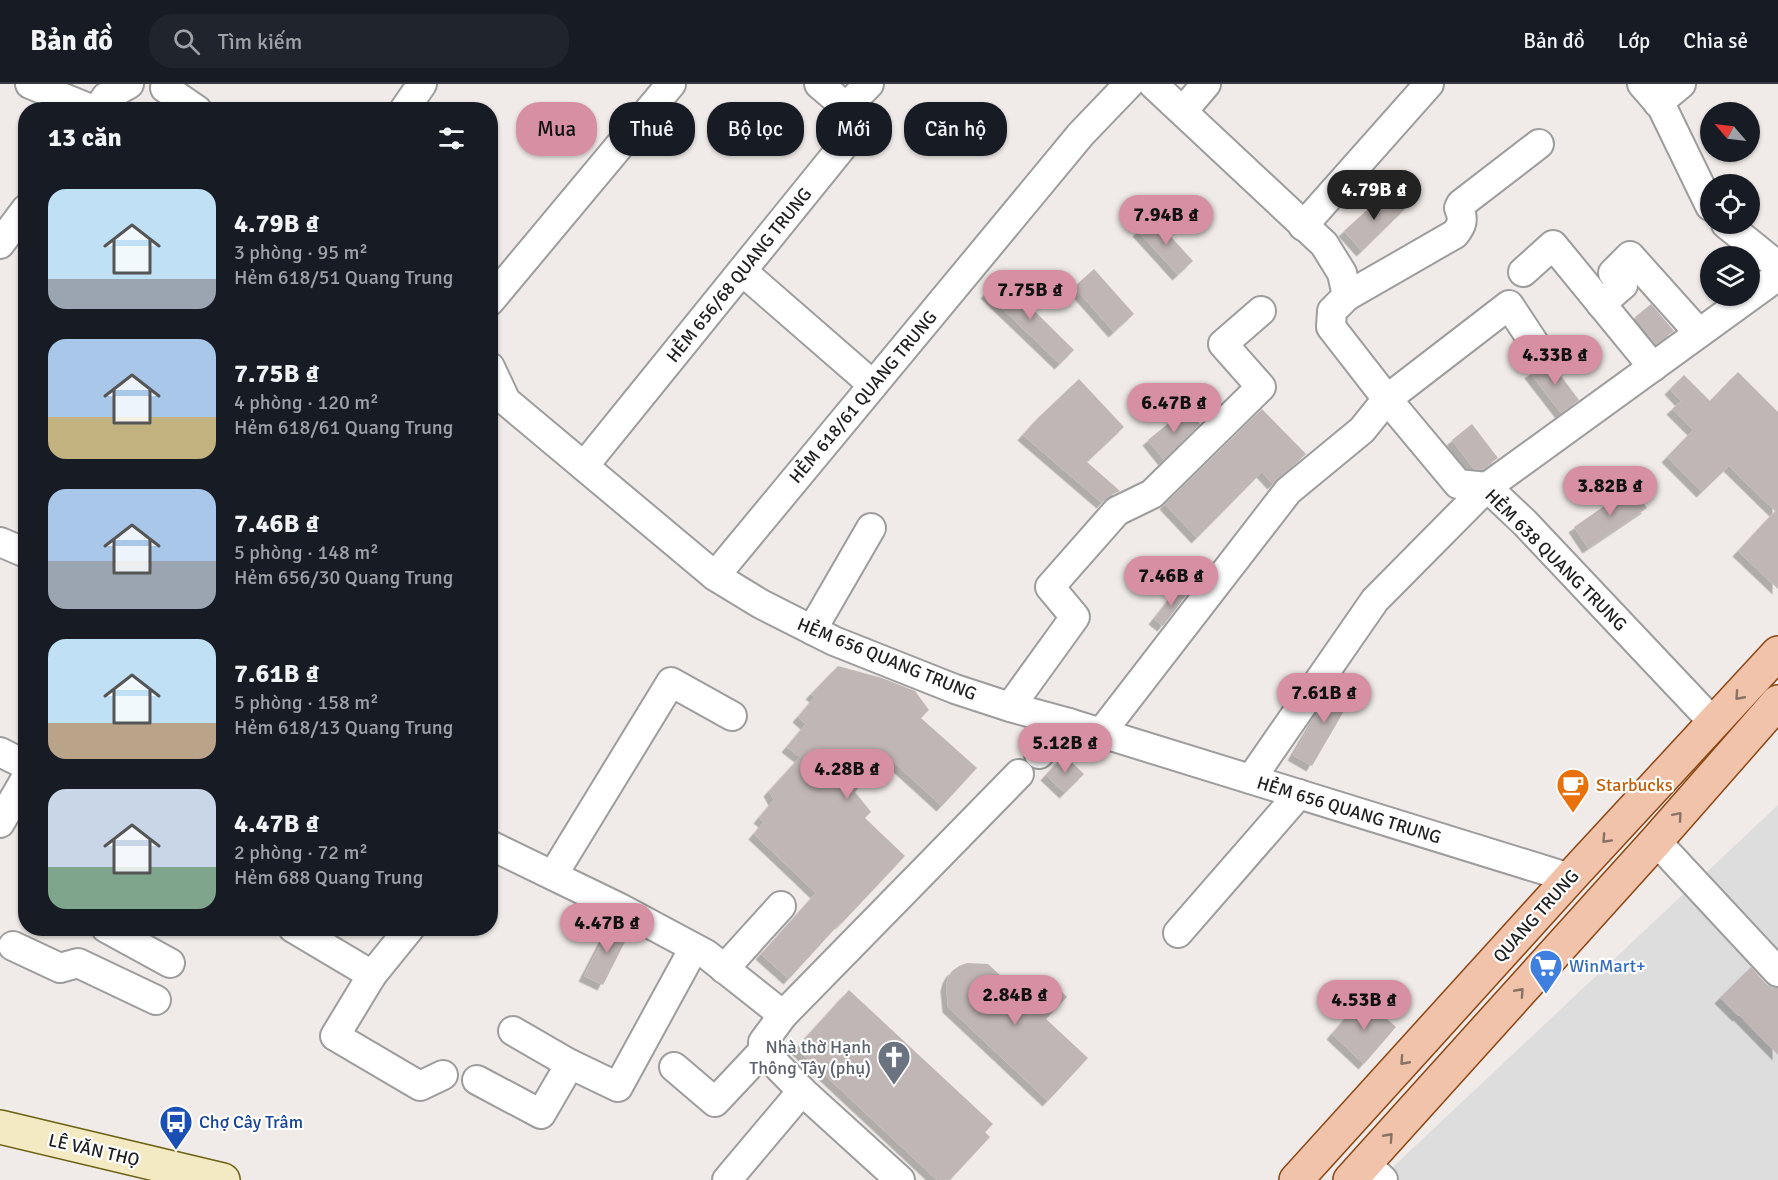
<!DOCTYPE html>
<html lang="vi">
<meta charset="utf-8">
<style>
:root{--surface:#171b24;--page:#20242c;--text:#f1f3f6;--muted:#9ea1a6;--line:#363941;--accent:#d790a3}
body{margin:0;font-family:Signika,sans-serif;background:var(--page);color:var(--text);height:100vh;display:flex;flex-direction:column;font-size:22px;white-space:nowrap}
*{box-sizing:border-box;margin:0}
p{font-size:20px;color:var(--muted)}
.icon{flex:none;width:33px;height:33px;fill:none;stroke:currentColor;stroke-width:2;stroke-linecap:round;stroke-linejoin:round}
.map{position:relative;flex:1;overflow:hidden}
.details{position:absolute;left:18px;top:18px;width:480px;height:834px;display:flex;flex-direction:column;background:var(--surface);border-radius:24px;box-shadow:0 2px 4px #0004}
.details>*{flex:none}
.banner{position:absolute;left:516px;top:18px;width:570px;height:54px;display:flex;gap:12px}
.needle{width:39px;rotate:298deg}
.controls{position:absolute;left:1700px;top:18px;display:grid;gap:12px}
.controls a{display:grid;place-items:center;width:60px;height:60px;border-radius:50%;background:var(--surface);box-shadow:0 2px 4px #0004;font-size:30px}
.price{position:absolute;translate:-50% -51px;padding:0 14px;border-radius:21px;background:var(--accent);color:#111;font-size:20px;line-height:39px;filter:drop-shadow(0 2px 3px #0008)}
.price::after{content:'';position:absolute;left:50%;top:36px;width:18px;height:14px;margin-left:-9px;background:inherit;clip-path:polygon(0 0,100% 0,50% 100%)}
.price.on{background:#222;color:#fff}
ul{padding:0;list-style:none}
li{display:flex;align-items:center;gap:18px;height:150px;padding:0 30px}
li span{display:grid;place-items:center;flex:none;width:168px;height:120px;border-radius:18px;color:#555}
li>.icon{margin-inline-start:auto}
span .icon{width:72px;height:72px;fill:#fffc;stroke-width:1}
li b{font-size:26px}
h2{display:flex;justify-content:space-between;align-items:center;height:72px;padding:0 30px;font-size:26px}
.chip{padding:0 21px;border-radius:24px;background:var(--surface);box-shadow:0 2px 4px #0004;font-size:21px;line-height:54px}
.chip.on{background:var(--accent);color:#111}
header{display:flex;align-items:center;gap:36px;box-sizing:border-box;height:84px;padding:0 30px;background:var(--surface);border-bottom:2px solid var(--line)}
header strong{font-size:28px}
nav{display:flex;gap:33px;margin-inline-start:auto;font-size:21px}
.search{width:420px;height:54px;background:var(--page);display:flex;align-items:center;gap:15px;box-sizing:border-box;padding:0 21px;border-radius:24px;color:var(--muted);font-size:22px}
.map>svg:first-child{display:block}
.residential{fill:#deddde}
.building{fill:#c0b6b5;filter:url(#shadow)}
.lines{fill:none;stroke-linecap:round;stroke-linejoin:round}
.street-casing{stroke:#9d9d9d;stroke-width:32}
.secondary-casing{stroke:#6c6112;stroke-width:36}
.primary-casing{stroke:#8a4612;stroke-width:36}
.street{stroke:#fff;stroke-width:28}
.secondary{stroke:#f3eac3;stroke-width:33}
.primary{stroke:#f1c3ab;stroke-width:33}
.oneway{stroke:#887266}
.labels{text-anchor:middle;stroke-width:4.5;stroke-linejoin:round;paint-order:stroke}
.street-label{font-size:18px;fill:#202020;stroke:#fff}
.food-label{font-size:18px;fill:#c56008;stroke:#fff;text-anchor:start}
.shop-label{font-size:18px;fill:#366cbe;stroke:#fff;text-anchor:start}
.worship-label{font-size:18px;fill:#5b616d;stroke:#fff;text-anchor:end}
.transit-label{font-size:18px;fill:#164399;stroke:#fff;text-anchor:start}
</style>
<header>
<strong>Bản đồ</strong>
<div class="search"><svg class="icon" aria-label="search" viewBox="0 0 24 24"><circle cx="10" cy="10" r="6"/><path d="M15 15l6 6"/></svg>Tìm kiếm</div>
<nav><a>Bản đồ</a><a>Lớp</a><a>Chia sẻ</a></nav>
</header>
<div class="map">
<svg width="1778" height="1096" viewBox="0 0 1778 1096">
<defs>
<filter id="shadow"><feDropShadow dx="-5.5" dy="5.5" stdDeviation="0" flood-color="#0004"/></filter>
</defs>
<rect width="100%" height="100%" fill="#f0ebe8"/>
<path class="residential" d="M1778 721V1096H1379Z"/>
<g class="building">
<path d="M1387 108 1405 125 1362 167 1344 147Z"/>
<path d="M1153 133 1193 177 1178 191 1138 147Z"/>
<path d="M1094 185 1134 230 1114 248 1074 203Z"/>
<path d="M1001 194 1074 266 1060 280 986 209Z"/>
<path d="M1651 220 1674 247 1656 260 1635 233Z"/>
<path d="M1549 276 1579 316 1561 329 1530 289Z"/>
<path d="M1738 288 1778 328V505L1738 467 1775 427 1729 382 1702 408 1667 373 1693 346 1672 325 1681 317 1670 305 1684 291 1710 317Z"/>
<path d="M1079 295 1124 343 1087 378 1120 407 1109 412 1102 419 1023 351 1038 334Z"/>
<path d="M1187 324 1200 340 1164 376 1148 356Z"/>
<path d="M1262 325 1306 370 1273 400 1262 388 1197 454 1165 420Z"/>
<path d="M1472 340 1498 374 1482 386 1474 385 1452 356Z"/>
<path d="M1632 403 1647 424 1588 464 1574 443Z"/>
<path d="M1179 503 1187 510 1163 542 1154 535Z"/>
<path d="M838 582 882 594 915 607 929 626 921 634 977 684 942 722 887 672 855 708 871 728 865 734 905 772 841 840 840 839 789 895 761 870 816 809 754 750 764 738 759 734 774 716 769 707 800 673 787 663 806 640 798 633 815 613 811 610Z"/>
<path d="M1338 598 1355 608 1312 682 1293 671 1323 620Z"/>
<path d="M1064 671 1084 690 1065 709 1046 691Z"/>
<path d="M612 838 630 848 603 901 584 892Z"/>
<path d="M967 879 988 880 1030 919 1051 897 1067 913 1046 935 1088 974 1048 1017 948 923 946 902 948 894 952 887 959 882Z"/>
<path d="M1751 883 1766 900 1773 904H1778V971L1739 931 1738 932 1720 914Z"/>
<path d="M849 906 993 1040 985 1048 990 1053 950 1096H937L796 964Z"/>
<path d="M1363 914 1396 943 1364 980 1332 950Z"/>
</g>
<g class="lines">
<g class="street-casing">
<g id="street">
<path d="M30 0 93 26"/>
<path d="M819 0 846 23"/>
<path d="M1153 0 1324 160 1342 189 1347 212 1332 227 1331 243 1387 315 1458 400 1487 403 1525 439 1714 639"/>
<path d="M1642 0 1662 23 1710 122"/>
<path d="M165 4 197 26"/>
<path d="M1658 19 1681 0"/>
<path d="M97 26 106 13 129 0"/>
<path d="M404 26 422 0"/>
<path d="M1183 27 1206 0"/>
<path d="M1726 140 1778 182"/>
<path d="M1303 142 1429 0"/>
<path d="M0 160 26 125"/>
<path d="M742 187 873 301"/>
<path d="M1523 188 1553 161 1653 283"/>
<path d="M1347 212 1455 150C1462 141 1464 136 1459 124L1461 120 1539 60"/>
<path d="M490 217 671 0"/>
<path d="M1601 220 1623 201 1613 189 1630 172 1699 249"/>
<path d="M490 283 506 317 715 492 761 520 834 557 955 605 1010 623 1069 639 1570 794"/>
<path d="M584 382 860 41 846 23 869 0"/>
<path d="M0 458 26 469"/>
<path d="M715 492 1081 50 1129 0"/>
<path d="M812 546 871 444"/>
<path d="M1010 623 1075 533 1050 503 1117 427 1152 410 1261 303 1223 260 1261 227"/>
<path d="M1101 649 1288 407 1362 346 1387 315 1509 221 1538 265"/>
<path d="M0 668 26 681"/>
<path d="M1039 670 1069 639"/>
<path d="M1251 695 1375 516 1487 403 1778 192"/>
<path d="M0 739 26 694"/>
<path d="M1656 757 1778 888"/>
<path d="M490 761 622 825 706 870 783 931 763 958V967L802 1007 900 1096"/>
<path d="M553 791 671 598 732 632"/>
<path d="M106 844 170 879"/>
<path d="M293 844 372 891"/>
<path d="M410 844 372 891 335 952 420 1002 443 991"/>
<path d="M1178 849 1299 710"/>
<path d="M13 862 60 884 78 879 156 916"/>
<path d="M724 885 781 822"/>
<path d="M783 931 1019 690"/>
<path d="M513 947 570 980 618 1003 694 864"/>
<path d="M674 983 715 1018 763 967"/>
<path d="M477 996 541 1030 570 980"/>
<path d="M1365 1079 1383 1096"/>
<path d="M727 1096 802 1007"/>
</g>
</g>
<g class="secondary-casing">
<path id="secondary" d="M0 1043 223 1096"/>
</g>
<g class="primary-casing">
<g id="primary">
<path d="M1296 1096 1570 794 1778 569"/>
<path d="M1350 1096 1656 757 1778 618"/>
</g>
</g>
<use href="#street" class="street"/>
<use href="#secondary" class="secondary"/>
<use href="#primary" class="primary"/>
</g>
<defs><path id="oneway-chevron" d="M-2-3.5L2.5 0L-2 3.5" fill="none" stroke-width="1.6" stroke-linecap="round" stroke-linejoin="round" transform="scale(1.5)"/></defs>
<g class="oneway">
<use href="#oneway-chevron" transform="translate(1739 612) rotate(132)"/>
<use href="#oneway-chevron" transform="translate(1678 732) rotate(-49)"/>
<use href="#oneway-chevron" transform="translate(1606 755) rotate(133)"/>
<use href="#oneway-chevron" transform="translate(1520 908) rotate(-48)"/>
<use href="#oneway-chevron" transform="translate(1404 977) rotate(132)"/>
<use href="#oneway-chevron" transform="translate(1389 1053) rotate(-48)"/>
</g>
<defs>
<g id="cafe-pin" transform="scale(1.725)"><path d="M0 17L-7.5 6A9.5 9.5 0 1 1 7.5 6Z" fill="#e8710a" stroke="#fff"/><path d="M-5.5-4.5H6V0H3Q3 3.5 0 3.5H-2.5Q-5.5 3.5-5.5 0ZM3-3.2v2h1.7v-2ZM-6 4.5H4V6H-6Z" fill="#fff"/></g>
<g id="supermarket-pin" transform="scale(1.725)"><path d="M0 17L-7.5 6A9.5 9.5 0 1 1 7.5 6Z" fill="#3f7fe0" stroke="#fff"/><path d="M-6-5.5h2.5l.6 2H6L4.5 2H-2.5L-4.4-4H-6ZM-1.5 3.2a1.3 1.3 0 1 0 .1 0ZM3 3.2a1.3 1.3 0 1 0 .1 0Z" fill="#fff"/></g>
<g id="church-pin" transform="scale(1.725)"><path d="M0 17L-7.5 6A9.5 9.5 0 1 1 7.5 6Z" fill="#6b7280" stroke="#fff"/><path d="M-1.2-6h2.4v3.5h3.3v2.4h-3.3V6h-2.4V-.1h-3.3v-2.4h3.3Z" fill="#fff"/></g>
<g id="bus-pin" transform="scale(1.725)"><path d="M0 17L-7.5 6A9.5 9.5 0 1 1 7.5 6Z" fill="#1a4fb4" stroke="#fff"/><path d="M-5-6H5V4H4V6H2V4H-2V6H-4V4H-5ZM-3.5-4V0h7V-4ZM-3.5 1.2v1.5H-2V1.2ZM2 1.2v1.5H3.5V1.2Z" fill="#fff"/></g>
</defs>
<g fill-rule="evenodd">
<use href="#cafe-pin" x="1573" y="701"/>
<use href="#supermarket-pin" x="1546" y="882"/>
<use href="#church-pin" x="894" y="973"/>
<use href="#bus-pin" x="176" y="1038"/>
</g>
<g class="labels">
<g class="street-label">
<text transform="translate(739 191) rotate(-51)" y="6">HẺM 656/68 QUANG TRUNG</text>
<text transform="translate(863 313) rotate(-50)" y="6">HẺM 618/61 QUANG TRUNG</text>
<text transform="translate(1556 476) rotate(45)" y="6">HẺM 638 QUANG TRUNG</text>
<text transform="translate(887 575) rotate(22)" y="6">HẺM 656 QUANG TRUNG</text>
<text transform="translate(1349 726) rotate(17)" y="6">HẺM 656 QUANG TRUNG</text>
<text transform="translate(1536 832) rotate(-48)" y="6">QUANG TRUNG</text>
<text transform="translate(94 1066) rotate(13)" y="6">LÊ VĂN THỌ</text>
</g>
<g class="food-label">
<text x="1596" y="707">Starbucks</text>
</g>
<g class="shop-label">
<text x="1569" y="888">WinMart+</text>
</g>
<g class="worship-label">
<text x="871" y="969">Nhà thờ Hạnh<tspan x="871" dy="21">Thông Tây (phụ)</tspan></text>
</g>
<g class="transit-label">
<text x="199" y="1044">Chợ Cây Trâm</text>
</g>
</g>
</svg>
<div class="controls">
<a><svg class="needle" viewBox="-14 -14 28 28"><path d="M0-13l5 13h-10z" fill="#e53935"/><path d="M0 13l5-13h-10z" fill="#9ea1a6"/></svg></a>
<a><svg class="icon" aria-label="locate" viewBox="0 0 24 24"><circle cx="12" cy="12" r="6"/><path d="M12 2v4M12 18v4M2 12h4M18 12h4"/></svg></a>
<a><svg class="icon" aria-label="layers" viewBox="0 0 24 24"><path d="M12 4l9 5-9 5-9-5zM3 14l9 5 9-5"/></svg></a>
</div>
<b class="price on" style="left:1374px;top:137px">4.79B ₫</b>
<b class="price" style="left:1166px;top:162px">7.94B ₫</b>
<b class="price" style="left:1030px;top:237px">7.75B ₫</b>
<b class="price" style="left:1555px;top:302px">4.33B ₫</b>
<b class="price" style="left:1174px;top:350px">6.47B ₫</b>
<b class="price" style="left:1610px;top:433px">3.82B ₫</b>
<b class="price" style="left:1171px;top:523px">7.46B ₫</b>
<b class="price" style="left:1324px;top:640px">7.61B ₫</b>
<b class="price" style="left:1065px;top:690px">5.12B ₫</b>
<b class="price" style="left:847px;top:716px">4.28B ₫</b>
<b class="price" style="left:607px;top:870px">4.47B ₫</b>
<b class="price" style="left:1015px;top:942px">2.84B ₫</b>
<b class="price" style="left:1364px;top:947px">4.53B ₫</b>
<div class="banner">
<a class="chip on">Mua</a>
<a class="chip">Thuê</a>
<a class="chip">Bộ lọc</a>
<a class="chip">Mới</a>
<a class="chip">Căn hộ</a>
</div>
<section class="details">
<h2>13 căn<svg class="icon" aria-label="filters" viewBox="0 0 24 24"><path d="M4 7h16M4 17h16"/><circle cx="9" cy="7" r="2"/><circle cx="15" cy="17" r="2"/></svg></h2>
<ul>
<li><span style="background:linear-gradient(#bfe0f5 75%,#9aa5b1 0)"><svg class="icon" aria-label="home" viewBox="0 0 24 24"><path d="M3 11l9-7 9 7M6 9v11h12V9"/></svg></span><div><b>4.79B ₫</b><p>3 phòng · 95 m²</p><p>Hẻm 618/51 Quang Trung</p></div></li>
<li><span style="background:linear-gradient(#a9c7e8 65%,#c2b280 0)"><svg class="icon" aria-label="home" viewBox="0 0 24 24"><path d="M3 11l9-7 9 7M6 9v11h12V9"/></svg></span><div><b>7.75B ₫</b><p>4 phòng · 120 m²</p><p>Hẻm 618/61 Quang Trung</p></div></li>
<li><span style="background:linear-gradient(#a9c7e8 60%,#9aa5b1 0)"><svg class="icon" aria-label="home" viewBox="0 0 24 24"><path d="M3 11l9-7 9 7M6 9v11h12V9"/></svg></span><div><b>7.46B ₫</b><p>5 phòng · 148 m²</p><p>Hẻm 656/30 Quang Trung</p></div></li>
<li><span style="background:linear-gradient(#bfe0f5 70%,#b9a48a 0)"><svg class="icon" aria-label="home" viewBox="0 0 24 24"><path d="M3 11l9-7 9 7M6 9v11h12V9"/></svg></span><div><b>7.61B ₫</b><p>5 phòng · 158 m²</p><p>Hẻm 618/13 Quang Trung</p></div></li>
<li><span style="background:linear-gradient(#c9d6e8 65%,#7fa58c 0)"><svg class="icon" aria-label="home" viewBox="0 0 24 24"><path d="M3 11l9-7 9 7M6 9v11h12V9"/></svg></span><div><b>4.47B ₫</b><p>2 phòng · 72 m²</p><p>Hẻm 688 Quang Trung</p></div></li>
</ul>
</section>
</div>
